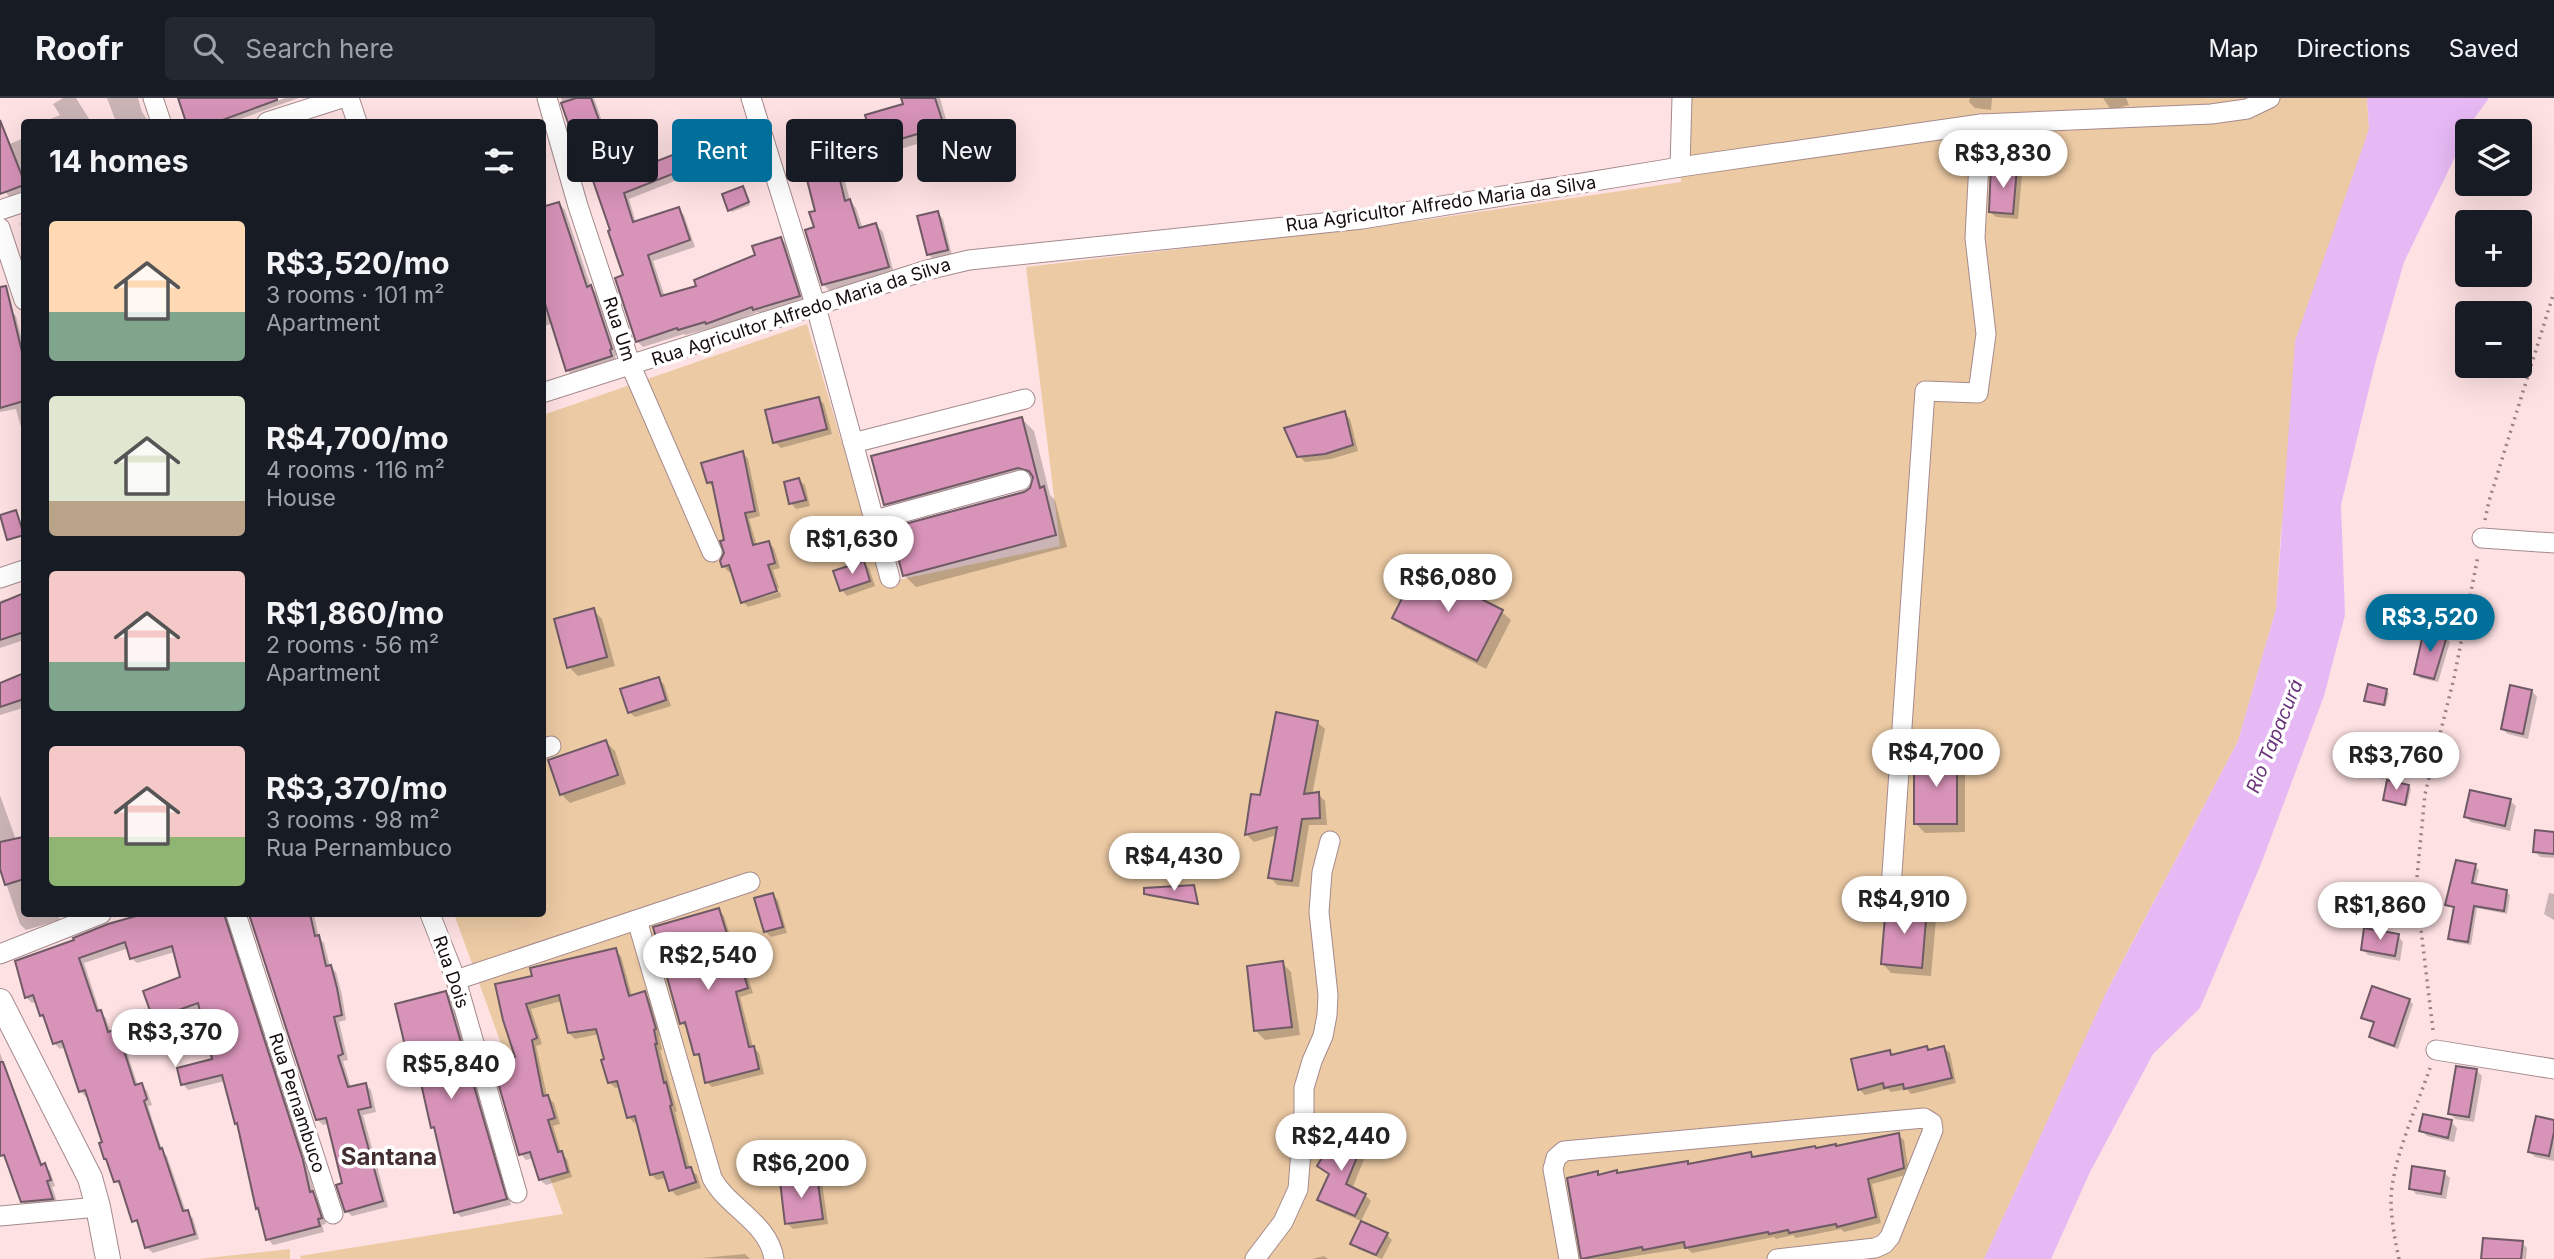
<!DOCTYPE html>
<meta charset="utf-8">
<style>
:root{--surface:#171b24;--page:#242831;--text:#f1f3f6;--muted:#9ea1a6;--line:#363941;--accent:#00709b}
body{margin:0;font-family:Inter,sans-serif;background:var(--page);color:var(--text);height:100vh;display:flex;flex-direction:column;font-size:26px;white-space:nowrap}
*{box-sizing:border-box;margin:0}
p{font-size:23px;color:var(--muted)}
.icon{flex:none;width:38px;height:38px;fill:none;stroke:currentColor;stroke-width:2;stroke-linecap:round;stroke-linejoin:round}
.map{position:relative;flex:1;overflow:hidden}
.side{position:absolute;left:21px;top:21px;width:525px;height:798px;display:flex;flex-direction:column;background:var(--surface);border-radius:7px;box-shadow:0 7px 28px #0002}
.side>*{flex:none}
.guide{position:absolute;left:567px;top:21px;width:665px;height:63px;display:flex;gap:14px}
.tools{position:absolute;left:2455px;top:21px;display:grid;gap:14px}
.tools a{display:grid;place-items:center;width:77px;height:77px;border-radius:7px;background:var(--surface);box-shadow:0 7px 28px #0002;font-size:35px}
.price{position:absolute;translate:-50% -60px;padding:0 16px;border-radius:24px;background:#fff;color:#222;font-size:23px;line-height:46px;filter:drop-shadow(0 2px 4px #0008)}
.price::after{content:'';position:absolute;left:50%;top:42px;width:21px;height:16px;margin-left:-10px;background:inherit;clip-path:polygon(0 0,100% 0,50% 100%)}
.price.on{background:var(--accent);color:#fff}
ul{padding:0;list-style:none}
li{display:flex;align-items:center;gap:21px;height:175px;padding:0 28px}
li span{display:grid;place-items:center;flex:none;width:196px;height:140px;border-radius:7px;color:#555}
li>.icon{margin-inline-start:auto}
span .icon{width:84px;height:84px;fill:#fffc;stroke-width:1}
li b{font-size:30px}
h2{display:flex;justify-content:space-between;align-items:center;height:84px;padding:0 28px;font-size:30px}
.chip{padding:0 24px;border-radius:7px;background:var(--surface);box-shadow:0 7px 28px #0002;font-size:24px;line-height:63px}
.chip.on{background:var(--accent);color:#fff}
header{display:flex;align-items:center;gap:42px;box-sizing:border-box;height:98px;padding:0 35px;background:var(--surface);border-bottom:2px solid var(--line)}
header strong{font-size:33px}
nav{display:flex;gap:38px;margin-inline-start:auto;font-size:24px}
.search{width:490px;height:63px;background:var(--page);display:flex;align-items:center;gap:18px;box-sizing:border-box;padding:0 24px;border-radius:7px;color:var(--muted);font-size:26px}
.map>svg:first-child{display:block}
.green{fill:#eccaa4}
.water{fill:#e6b9f4}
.shadow{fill:#0003}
.building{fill:#d793b8;stroke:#6f5a65;stroke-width:2}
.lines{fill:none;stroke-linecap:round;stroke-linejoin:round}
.minor-casing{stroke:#a58a8c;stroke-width:21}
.tertiary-casing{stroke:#a58a8c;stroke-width:26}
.path{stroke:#978384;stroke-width:3.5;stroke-dasharray:2 5;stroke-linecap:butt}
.minor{stroke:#fff;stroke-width:19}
.tertiary{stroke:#fff;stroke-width:24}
.labels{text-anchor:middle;stroke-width:7;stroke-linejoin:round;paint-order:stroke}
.street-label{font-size:18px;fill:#160d0d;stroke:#fff}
.water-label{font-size:19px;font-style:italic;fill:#6a347a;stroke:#fff}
.district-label{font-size:24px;font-weight:bold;fill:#442e30;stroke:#fff}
</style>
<header>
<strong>Roofr</strong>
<div class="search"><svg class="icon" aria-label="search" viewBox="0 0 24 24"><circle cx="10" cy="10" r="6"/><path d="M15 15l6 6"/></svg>Search here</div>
<nav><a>Map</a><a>Directions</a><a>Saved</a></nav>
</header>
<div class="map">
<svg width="2554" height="1161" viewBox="0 0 2554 1161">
<rect width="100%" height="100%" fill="#fee1e3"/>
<g class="green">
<path d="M1685 0H2367L2369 31 2281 431 2276 511 2238 643 2110 887 1984 1161H301L300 1158 563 1116 454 816H542L543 317 807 226 883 485 1060 448 1026 169 1418 123 1681 84Z"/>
<path d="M290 1151V1161H198Z"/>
</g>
<path class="water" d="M2367 0H2489L2473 22 2404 164 2375 266 2341 407 2345 517 2324 598 2261 766 2200 910 2153 956 2090 1074 2051 1161H1984L2105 897 2238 643 2276 511 2295 243 2369 31Z"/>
<g class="shadow">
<path d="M63 0H76L91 24H43L60 17 53 6Z"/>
<path d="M107 0H138L142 14 149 24H116Z"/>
<path d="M285 0H299L232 24H218Z"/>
<path d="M561 0H594L603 26 608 24 615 30 620 44 610 47 622 79 691 52 708 37 714 43 725 69 705 78 700 73 629 101 636 125 678 111 684 117 695 149 653 163 665 199 698 189 757 158 781 141 787 147 805 204 761 217 758 214 714 231 712 230 685 237 684 236 643 249 637 243 625 178 612 133 597 87 590 80Z"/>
<path d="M903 0H940L950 36 884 56 876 48 905 7Z"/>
<path d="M1970 0H1992L1991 12 1975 10 1969 4Z"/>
<path d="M2103 0H2126L2129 7 2111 12Z"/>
<path d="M828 38 835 44 850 103 856 110 863 131 876 127 883 134 894 175 830 193 823 186 816 131Z"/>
<path d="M24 40V92L10 99 5 94 0 81V50Z"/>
<path d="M2017 71 2022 77 2018 121 1996 119 1990 114Z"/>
<path d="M743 90 750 107 732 114 730 112Z"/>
<path d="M559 106 565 112 591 189 597 196 618 257 615 258 617 264 574 279 567 272 553 225 542 229V111Z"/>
<path d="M938 115 943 121 952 157 934 162 928 156Z"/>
<path d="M24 124V141L20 125Z"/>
<path d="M11 213 16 218 24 251V340L16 311 0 314V216Z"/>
<path d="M819 301 824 306 832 336 781 350 775 344Z"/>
<path d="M1344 315 1350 321 1358 353 1331 361 1305 364 1299 358Z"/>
<path d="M1022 321 1034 333 1050 397 1055 402 1067 449 916 489 904 477 1025 395 1034 386V382L898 418 886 406Z"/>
<path d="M743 355 748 361 760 418 749 421 757 448 768 444 774 450 780 470 773 472 779 490 743 502V505L733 473 729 474 723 468 726 443 714 390 708 384Z"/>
<path d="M799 382 805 387 810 408 796 411 791 405Z"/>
<path d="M863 465 869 470 875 488 847 498 842 492Z"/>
<path d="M780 494 781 499 748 509 744 505Z"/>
<path d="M24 496V542L0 550V503L6 501 8 503Z"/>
<path d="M593 512 602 521 615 568 578 578 569 569Z"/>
<path d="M1502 514 1511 522 1486 571 1403 528 1395 519Z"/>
<path d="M2446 540 2450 544 2438 584 2420 580 2416 576Z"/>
<path d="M24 577V611L23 610 0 617V586Z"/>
<path d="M658 581 664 586 671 608 635 619 629 614Z"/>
<path d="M2386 592 2389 595 2386 608 2366 602Z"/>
<path d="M2532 593 2537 599 2528 641 2508 636 2502 631Z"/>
<path d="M1317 624 1325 631 1312 697 1318 696 1325 703 1327 727H1309L1299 789 1277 787 1270 779 1277 737 1254 744 1247 737 1253 698H1262Z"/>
<path d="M606 644 615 653 626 686 570 705 561 696Z"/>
<path d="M2382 652 2388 657 2383 681 2345 673 2340 667Z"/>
<path d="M1956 658 1965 667V734L1925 735 1916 726Z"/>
<path d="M2409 689 2411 691 2407 708 2385 702Z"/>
<path d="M0 697 16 742 22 741 24 743V816H58L60 822 26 832 20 826 0 768Z"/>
<path d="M2510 703 2516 708 2510 733 2471 724 2466 719Z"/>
<path d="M2554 735V760L2540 759 2535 753Z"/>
<path d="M2475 768 2479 772 2475 788 2507 794 2510 797 2507 816 2477 810 2471 847 2454 844 2450 840 2455 811 2447 807Z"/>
<path d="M1193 789 1199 807 1148 798 1145 795Z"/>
<path d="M2549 795 2554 796V822L2544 816Z"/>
<path d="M772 797 778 802 787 835 771 839 765 833Z"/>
<path d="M718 812 724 818 733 847 739 852 753 895 740 899 753 949 759 955 764 976 712 989 707 984 702 962 696 956 687 930 681 925Z"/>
<path d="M1927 812 1936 821 1931 878 1891 875 1883 866Z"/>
<path d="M149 816H232L229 827 308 1069 315 1098 318 1101 326 1126 322 1127 324 1134 273 1147 268 1141 260 1113 257 1110 239 1028 236 1025 225 983 188 992 183 986 215 962 201 911 160 926 154 920 182 880 175 854 137 865 131 860 129 850 84 865 100 914 106 920 111 935 116 933 122 939 138 988 141 987 147 993 152 1007 148 1008 163 1055 167 1058 186 1114 193 1120 199 1141 153 1155 147 1150 141 1128 134 1123 121 1089 116 1083 89 998 86 999 80 993 66 949 60 951 54 945 37 903 32 905 26 899 76 844 109 827Z"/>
<path d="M251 816H314L319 840 324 845 330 869 336 874 342 897 346 922 339 924 348 962 343 963 351 990 366 987 371 992 376 1014 363 1017 388 1109 352 1118 346 1113 344 1086 330 1025 323 1027 317 1021Z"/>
<path d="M2398 838 2403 844 2400 863 2368 857 2362 851Z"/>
<path d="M615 852 621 858 632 898 644 895 650 901 661 937 659 938 662 952H660L677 1013 675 1014 690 1071 697 1077 701 1090 677 1098 671 1092 667 1080 657 1082 651 1076 638 1024 634 1025 629 1019 621 989 615 990 609 984 606 962 599 936 575 941 569 935 562 903 531 911 542 946 536 948 547 998 554 1005 560 1026 553 1028 561 1055 567 1061 572 1079 546 1087 540 1082 534 1060 526 1062 521 1056 518 960 505 921 534 879Z"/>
<path d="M1282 865 1291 874 1300 937 1265 942 1256 933Z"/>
<path d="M446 895 451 900 511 1107 461 1119 456 1114 423 986 416 981Z"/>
<path d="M2409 902 2413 906 2398 951 2375 943 2371 939 2376 926 2363 919Z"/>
<path d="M1926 950 1929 953 1944 950 1950 955 1956 985 1911 996 1907 991 1891 994 1888 991 1865 997 1859 991 1890 953 1894 958Z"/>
<path d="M0 955 43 1068 50 1073 55 1088 52 1089 58 1106 28 1109 22 1103 0 1039Z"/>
<path d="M2477 973 2482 978 2474 1024 2455 1021 2450 1015Z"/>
<path d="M2451 1024 2457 1030 2454 1044 2427 1038 2421 1032Z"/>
<path d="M2554 1024V1063L2535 1059 2530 1054Z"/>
<path d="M1898 1037 1904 1042 1909 1076 1872 1086 1881 1125 1844 1134 1841 1131 1796 1140 1793 1137 1776 1141 1774 1139 1692 1155 1687 1150 1616 1161H1582L1569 1081 1597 1075 1600 1078 1616 1074 1619 1077 1687 1065 1689 1067 1750 1056 1754 1060 1837 1050Z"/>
<path d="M1363 1043 1369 1049 1352 1091 1365 1097 1371 1103 1361 1123 1325 1107 1319 1101Z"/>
<path d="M2444 1075 2450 1080 2446 1101 2416 1096 2411 1090Z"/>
<path d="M817 1080 822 1085 828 1126 793 1131 787 1125Z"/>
<path d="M1387 1137 1392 1142 1382 1161 1358 1151 1352 1146Z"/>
<path d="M2522 1145 2527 1150 2526 1161H2483Z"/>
<path d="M745 1156 750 1161 702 1160Z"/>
<path d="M1324 1158 1328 1161H1312Z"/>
</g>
<g class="building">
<path d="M178 0H277V2L217 24H186Z"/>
<path d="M576 0H591L600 25 609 22 615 37 605 41 619 78 688 51 685 45 709 35 720 63 697 73 695 67 624 95 633 124 679 109 690 142 648 157 661 198 696 188 694 182 755 157 752 148 781 139 800 198 753 212 752 209 706 226 705 224 678 232 677 230 636 244 615 180 623 177 608 133 610 132 592 80 588 81 561 5Z"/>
<path d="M901 0H935L944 28 874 49 865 17 903 6Z"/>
<path d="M0 22 24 83V87L0 96Z"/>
<path d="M829 36 845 103 850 101 859 130 876 125 889 169 822 187 805 132 814 129 809 114 815 113 797 43Z"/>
<path d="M1991 68 2017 70 2013 116 1989 114Z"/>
<path d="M743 88 749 104 728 113 722 96Z"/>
<path d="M559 104 587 189 591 187 612 251 610 252 612 258 566 273 542 196V109Z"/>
<path d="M938 113 948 152 927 157 917 118Z"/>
<path d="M6 188 24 262V303L0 310V189Z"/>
<path d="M819 299 827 331 773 345 765 312Z"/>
<path d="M1345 313 1353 347 1325 356 1297 359 1284 330Z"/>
<path d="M1022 319 1040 390 1044 388 1056 437 903 478 890 430 1024 394 1030 390 1033 379 1029 373 1018 370 884 407 871 358Z"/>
<path d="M743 353 755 413 745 415 753 447 769 443 775 465 768 467 777 493 741 505 729 467 722 469 720 463 724 455 720 443 724 442 712 384 707 385 701 365Z"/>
<path d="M799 380 806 402 789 406 784 384Z"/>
<path d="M16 412 24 437 7 442 0 417Z"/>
<path d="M864 463 870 483 840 493 833 473Z"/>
<path d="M1418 469 1503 512 1477 563 1392 520Z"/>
<path d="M24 495V534L0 542V505Z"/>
<path d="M594 510 607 559 567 570 554 521Z"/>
<path d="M2424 532 2447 538 2434 581 2414 576Z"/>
<path d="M24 575V601L0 609V585Z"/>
<path d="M659 579 666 602 628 615 620 591Z"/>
<path d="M2368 586 2387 591 2384 607 2364 603Z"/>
<path d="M2510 587 2532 592 2523 636 2501 631Z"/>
<path d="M1276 614 1318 623 1304 696 1319 694 1320 720 1302 721 1292 783 1268 780 1277 729 1245 737 1251 696 1260 697Z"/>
<path d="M606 642 618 677 560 697 548 662Z"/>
<path d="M2343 642 2383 650 2377 676 2338 668Z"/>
<path d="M1957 656V726H1914V658Z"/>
<path d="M2387 682 2409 687 2405 707 2383 702Z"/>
<path d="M2470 692 2511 701 2505 728 2464 719Z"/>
<path d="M2535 732 2554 734V756L2533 754Z"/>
<path d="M23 739 24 781 5 787 0 771V744Z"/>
<path d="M2456 762 2476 766 2472 785 2507 792 2504 813 2474 808 2468 844 2448 841 2454 809 2445 807Z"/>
<path d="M1194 787 1198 806 1144 796V790Z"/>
<path d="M773 795 783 829 764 834 754 800Z"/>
<path d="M1886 807 1927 810 1922 870 1881 866Z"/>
<path d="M719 810 730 846 734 845 748 890 736 894 749 949 754 948 759 971 705 985 699 956 694 957 685 924 680 926 653 829Z"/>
<path d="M143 816H224L303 1062 310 1094 313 1093 322 1120 318 1121 320 1128 266 1142 258 1110 256 1111 237 1025 235 1026 222 977 181 987 177 970 212 961 198 905 153 921 143 893 180 879 172 848 130 861 125 844 79 860 97 913 101 912 108 934 117 931 135 987 142 985 147 1001 144 1003 160 1051 162 1050 183 1113 188 1112 195 1136 145 1150 137 1122 132 1124 119 1083 114 1084 106 1061H104L99 1045 102 1044 85 992 79 994 62 943 53 946 43 917 40 918 33 897 25 900 15 863 74 842 73 840 108 826Z"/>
<path d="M249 816H310L315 838 319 837 326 868 331 867 337 890 342 917 334 919 343 956 338 958 348 989 366 985 371 1009 358 1012 383 1103 345 1114 336 1087 342 1085 326 1020 316 1022Z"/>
<path d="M2364 830 2399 836 2395 858 2361 852Z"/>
<path d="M616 850 629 898 645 893 656 931 654 932 657 946H655L664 985 666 984 672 1007 670 1008 686 1070 691 1069 696 1084 669 1093 663 1074 650 1077 635 1018 627 1020 617 983 608 985 601 962 604 961 596 931 568 935 559 897 526 906 537 940 532 942 543 998 548 997 555 1020 548 1022 558 1054 562 1053 568 1074 539 1082 530 1054 519 1057 492 964 515 959 503 922 495 886 532 878 530 870Z"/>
<path d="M1283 863 1292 929 1254 933 1247 868Z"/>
<path d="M2372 888 2410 901 2394 948 2369 939 2374 924 2361 920Z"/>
<path d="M446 893 507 1101 454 1115 434 1029 431 1030 420 981 415 982 407 956 395 906Z"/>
<path d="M1927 948 1928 952 1944 948 1952 980 1904 991 1903 986 1884 990 1883 985 1858 992 1851 961 1890 952 1891 957Z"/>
<path d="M0 964H3L41 1067 45 1065 51 1082 47 1083 53 1101 21 1104 4 1057 0 1058Z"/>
<path d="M2456 968 2477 971 2469 1019 2448 1016Z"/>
<path d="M2423 1016 2452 1022 2448 1040 2419 1033Z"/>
<path d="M2536 1018 2554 1022V1034L2549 1058 2528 1054Z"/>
<path d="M1341 1028 1364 1042 1346 1086 1366 1096 1355 1118 1317 1102 1329 1076 1317 1068Z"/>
<path d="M1899 1035 1904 1070 1868 1081 1876 1119 1837 1129 1836 1126 1789 1135 1788 1132 1769 1136 1768 1134 1685 1150 1684 1144 1643 1152 1642 1149 1581 1161 1567 1080 1598 1073V1077L1617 1072V1075L1688 1063V1066L1751 1054 1752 1059 1815 1048 1816 1050 1836 1046V1048Z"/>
<path d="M2412 1068 2445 1073 2441 1096 2409 1091Z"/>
<path d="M817 1078 823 1121 785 1126 780 1083Z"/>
<path d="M1361 1123 1388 1135 1376 1157 1350 1146Z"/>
<path d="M2483 1140 2523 1143 2521 1161H2481Z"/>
</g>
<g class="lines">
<g class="minor-casing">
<g id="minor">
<path d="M153 0 161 24"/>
<path d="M349 0 357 24"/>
<path d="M547 0 578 108 631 268 712 454"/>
<path d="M751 0 816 209 890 480"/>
<path d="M267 24 342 0"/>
<path d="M1680 69 1682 0"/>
<path d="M0 112 24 104"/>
<path d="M0 130 24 202"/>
<path d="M542 295 927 172 969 162 1362 121 1680 69 1981 26 2211 16 2247 11 2270 0"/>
<path d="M853 345 1025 301"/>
<path d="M875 422 1021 382"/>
<path d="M2482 440 2554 445"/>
<path d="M0 480 24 472"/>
<path d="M542 651 551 648"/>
<path d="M1891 790 1925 293 1978 295 1986 236 1975 140 1981 26"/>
<path d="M236 816 333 1116"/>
<path d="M430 816 456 882 517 1095"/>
<path d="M637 822 712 1080C728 1110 769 1125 774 1161"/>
<path d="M0 856 101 816"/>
<path d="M456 882 750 784"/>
<path d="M2436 952 2554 971"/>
<path d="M0 1118 98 1109"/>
<path d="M1255 1161 1283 1124 1298 1091 1304 1014V990L1312 963 1323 938 1327 917 1328 897 1319 814 1322 774 1330 743"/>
<path d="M1569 1161 1553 1071 1556 1060 1564 1053 1924 1020 1932 1025 1933 1032 1890 1139 1884 1146 1875 1150 1777 1161"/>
</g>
</g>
<g class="tertiary-casing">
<path id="tertiary" d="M0 903 90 1080 98 1109 108 1161"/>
</g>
<g class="path">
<path d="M2485 422 2489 403 2554 194"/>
<path d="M2433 932 2416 790 2425 696 2454 580 2478 458"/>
<path d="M2399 1161C2395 1141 2391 1122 2391 1101 2392 1063 2417 1008 2430 970"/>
</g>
<use href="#minor" class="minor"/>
<use href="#tertiary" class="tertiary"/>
</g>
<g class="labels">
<g class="street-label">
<text transform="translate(1441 106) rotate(-8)" y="6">Rua Agricultor Alfredo Maria da Silva</text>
<text transform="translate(801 214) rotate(-18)" y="6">Rua Agricultor Alfredo Maria da Silva</text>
<text transform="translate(619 231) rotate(72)" y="6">Rua Um</text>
<text transform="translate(451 874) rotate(71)" y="6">Rua Dois</text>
<text transform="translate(297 1005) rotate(72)" y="6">Rua Pernambuco</text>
</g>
<g class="water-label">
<text transform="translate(2274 638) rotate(-68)" y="7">Rio Tapacurá</text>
</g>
<g class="district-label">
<text x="389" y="1067">Santana</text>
</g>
</g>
</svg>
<div class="tools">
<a><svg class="icon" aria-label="layers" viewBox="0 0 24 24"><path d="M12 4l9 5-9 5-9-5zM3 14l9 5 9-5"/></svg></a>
<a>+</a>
<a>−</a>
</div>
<b class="price" style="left:2003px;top:92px">R$3,830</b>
<b class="price" style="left:852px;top:478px">R$1,630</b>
<b class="price" style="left:1448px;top:516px">R$6,080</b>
<b class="price on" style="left:2430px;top:556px">R$3,520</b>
<b class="price" style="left:1936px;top:691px">R$4,700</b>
<b class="price" style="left:2396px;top:694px">R$3,760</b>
<b class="price" style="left:1174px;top:795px">R$4,430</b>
<b class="price" style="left:1904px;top:838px">R$4,910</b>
<b class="price" style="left:2380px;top:844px">R$1,860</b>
<b class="price" style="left:708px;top:894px">R$2,540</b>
<b class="price" style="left:175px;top:971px">R$3,370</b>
<b class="price" style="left:451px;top:1003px">R$5,840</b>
<b class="price" style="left:1341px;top:1075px">R$2,440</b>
<b class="price" style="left:801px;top:1102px">R$6,200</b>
<div class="guide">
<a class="chip">Buy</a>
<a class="chip on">Rent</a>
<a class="chip">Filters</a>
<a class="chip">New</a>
</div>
<section class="side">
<h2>14 homes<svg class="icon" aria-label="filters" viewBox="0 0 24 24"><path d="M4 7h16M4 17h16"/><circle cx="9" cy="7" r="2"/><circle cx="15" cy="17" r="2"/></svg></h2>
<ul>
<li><span style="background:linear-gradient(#ffd9b3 65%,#7fa58c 0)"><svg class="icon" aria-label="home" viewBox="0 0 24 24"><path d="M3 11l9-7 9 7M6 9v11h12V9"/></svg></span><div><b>R$3,520/mo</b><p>3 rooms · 101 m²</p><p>Apartment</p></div></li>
<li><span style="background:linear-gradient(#dfe7d0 75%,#b9a48a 0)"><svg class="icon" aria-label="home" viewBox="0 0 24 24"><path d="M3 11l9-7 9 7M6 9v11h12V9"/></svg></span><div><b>R$4,700/mo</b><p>4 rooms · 116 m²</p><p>House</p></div></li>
<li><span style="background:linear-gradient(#f6c9c9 65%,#7fa58c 0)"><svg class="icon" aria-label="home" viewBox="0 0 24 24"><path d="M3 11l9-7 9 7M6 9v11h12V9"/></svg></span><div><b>R$1,860/mo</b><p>2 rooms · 56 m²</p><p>Apartment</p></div></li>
<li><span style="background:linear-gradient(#f6c9c9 65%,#8fb573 0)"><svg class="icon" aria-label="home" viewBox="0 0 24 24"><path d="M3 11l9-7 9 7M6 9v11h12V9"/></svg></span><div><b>R$3,370/mo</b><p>3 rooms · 98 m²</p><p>Rua Pernambuco</p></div></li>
</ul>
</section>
</div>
